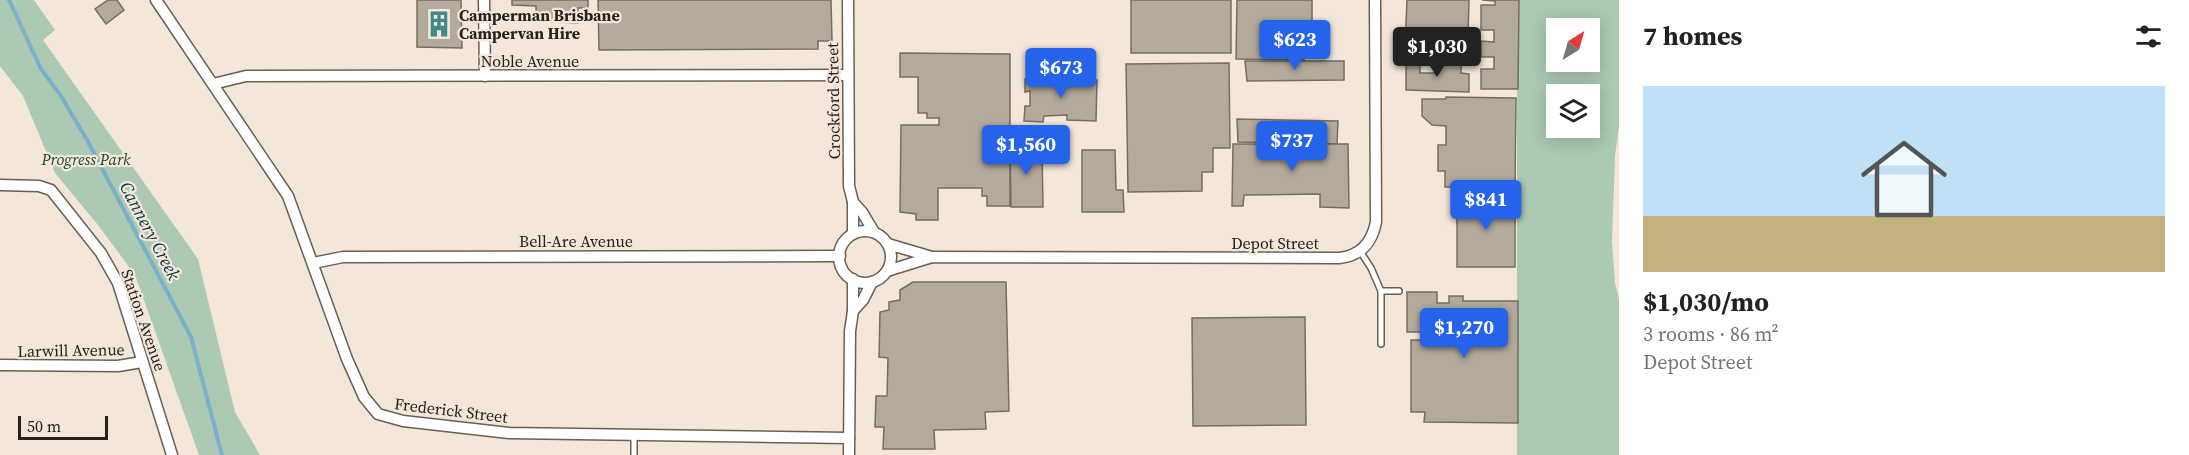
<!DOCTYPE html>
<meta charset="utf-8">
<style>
:root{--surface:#fff;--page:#f6f6f6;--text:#222;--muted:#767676;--line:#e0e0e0;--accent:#2563eb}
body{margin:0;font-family:"Source Serif 4",serif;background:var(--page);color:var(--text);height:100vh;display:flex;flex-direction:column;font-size:22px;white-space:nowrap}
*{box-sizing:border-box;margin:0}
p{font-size:20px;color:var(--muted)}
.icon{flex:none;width:33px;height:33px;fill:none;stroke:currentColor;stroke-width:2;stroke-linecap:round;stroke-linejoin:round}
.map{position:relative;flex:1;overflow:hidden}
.drawer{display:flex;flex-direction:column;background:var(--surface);width:570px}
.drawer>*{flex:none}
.needle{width:39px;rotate:37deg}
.fabs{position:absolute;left:1546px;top:18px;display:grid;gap:12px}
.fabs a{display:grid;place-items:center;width:54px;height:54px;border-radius:0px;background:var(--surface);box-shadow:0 3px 15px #0003;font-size:30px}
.scale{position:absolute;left:18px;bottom:15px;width:90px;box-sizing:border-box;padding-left:6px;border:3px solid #26221d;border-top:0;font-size:16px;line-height:21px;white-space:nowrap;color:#26221d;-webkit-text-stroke:4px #f4e7da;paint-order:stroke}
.price{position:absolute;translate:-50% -51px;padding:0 14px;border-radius:6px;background:var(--accent);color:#fff;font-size:20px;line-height:39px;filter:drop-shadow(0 2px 3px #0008)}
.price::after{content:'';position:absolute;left:50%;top:36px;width:18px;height:14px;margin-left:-9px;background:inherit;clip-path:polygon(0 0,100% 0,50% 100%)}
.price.active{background:#222;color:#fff}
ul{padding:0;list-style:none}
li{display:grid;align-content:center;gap:12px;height:318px;padding:0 24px}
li+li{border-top:2px solid var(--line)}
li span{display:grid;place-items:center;height:186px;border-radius:0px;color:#555}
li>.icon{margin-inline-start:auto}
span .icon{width:108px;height:108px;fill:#fffc;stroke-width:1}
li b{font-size:26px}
h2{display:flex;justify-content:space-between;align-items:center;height:72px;padding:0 24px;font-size:26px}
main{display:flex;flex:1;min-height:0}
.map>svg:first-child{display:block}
.green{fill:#acc9b3;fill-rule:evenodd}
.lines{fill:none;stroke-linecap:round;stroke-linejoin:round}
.stream{stroke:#79b1c9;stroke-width:4}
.building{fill:#b3aa9c;stroke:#766d61;stroke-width:1.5}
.lane-casing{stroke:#6a5f54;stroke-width:8}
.street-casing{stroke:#6a5f54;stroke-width:13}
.lane{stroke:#fff;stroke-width:5}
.street{stroke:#fff;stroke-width:10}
.labels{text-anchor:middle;stroke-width:4.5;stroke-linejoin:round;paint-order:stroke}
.poi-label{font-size:16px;font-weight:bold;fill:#26221d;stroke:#f4e7da;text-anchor:start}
.street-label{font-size:16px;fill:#26221d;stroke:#f4e7da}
.park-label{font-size:16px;font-style:italic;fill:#174a2a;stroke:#f4e7da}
.water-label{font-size:18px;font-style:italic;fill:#043749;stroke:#f4e7da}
</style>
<main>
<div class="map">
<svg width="1619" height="455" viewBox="0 0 1619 455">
<rect width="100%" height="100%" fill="#f4e7da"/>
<g class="green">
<path d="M0 0H34L55 30 43 40 198 259 235 412 260 455H199L135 275 98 225 55 173 23 96 0 66Z"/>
<path d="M1517 0H1619V126L1615 156 1612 241 1615 283 1619 299V455H1517ZM1557 28H1590V62H1557ZM1557 94H1590V128H1557Z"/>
</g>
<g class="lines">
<path class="stream" d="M9 0 41 69 61 96 87 140 191 337 222 455"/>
</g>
<g class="building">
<path d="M108 0H117L124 10 106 24 95 9Z"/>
<path d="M417 0H461L462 48 417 47Z"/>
<path d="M512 0H588V8H578V23L536 21V6L512 5Z"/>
<path d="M598 0H831L832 41H818V49L599 50Z"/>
<rect x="1131" y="0" width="100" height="53"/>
<path d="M1237 0H1312V27H1302V31H1322V55L1304 54V60L1236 59Z"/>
<path d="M1407 0H1469L1468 37H1462L1461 49H1437V37H1421V47L1405 46Z"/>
<path d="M1482 0H1519L1518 89H1481V69H1494V57H1481V41L1494 42V30H1481V5H1495V1Z"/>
<path d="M900 53 1010 54V206H987V196H982V188H938V220H916V214L900 212 901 125H939V118H927V113H918V77H900Z"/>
<path d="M1245 61H1344V80L1247 81Z"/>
<path d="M1438 61 1461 62V73L1469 74V92L1406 90V62H1420V73H1437Z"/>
<path d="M1229 63 1230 148H1213V172H1202V191L1128 192 1126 64Z"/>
<path d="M1025 79 1097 80 1096 121 1067 120V115L1044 116 1043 122 1024 121 1025 106H1030V91L1025 92Z"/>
<path d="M1446 97 1516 98 1515 187H1445V171H1438V145H1446V126L1432 125 1422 116V99H1446Z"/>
<path d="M1237 119 1338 121 1337 144 1238 142Z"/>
<path d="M1010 143 1042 146 1043 207H1011Z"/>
<path d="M1233 144H1348L1349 208 1320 207V194L1244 195 1243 206H1232Z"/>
<path d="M1082 150H1115L1116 190H1123L1124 212H1082Z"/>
<rect x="1457" y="194" width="58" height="73"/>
<path d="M913 282H1006L1009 411 985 412 986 429 934 430 935 449H883L884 427H875L876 396H887L888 358 879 357 880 312 889 310V302L900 300V290Z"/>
<path d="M1407 292H1437V303H1449V296H1463V301H1518V423L1424 422 1425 412H1411V340H1425V332H1407Z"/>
<path d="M1305 317 1306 425 1193 426 1192 318Z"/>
</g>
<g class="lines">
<g class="lane-casing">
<g id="lane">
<path d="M1360 251 1371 268 1381 291V344"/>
<path d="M1381 291H1399"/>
<path d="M634 455V435"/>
</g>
</g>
<g class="street-casing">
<g id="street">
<path d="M156 0 288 196 347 359 364 397 378 414 403 421 509 433 849 438"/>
<path d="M484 0 485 76"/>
<path d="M848 0 849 186 853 202V234"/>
<path d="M213 84 246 76 848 75"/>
<path d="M0 185 39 186 51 190 101 253 118 283 172 455"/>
<path d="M853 202 862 212 874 232"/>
<circle cx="865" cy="257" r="26"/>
<path d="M888 244 932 257"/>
<path d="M313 263 343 257 840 256"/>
<path d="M887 271 932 257 1339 258C1360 256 1372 243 1376 222L1375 0"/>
<path d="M853 311 863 300 872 282"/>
<path d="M0 365 118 366 142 362"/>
<path d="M849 455 850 331 853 311V279"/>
</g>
</g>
<use href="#lane" class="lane"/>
<use href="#street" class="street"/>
</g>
<defs>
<g id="building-bare" transform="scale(2.07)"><path d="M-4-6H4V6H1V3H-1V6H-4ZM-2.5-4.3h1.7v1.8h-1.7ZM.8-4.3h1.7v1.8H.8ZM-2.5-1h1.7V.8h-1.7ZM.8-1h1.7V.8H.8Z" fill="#418988" stroke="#f4e7da" stroke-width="2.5" paint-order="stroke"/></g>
</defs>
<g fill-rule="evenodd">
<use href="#building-bare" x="439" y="24"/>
</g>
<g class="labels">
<g class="poi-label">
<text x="459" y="21">Camperman Brisbane<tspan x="459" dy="18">Campervan Hire</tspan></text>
</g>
<g class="street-label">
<text x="530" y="67">Noble Avenue</text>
<text transform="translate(833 101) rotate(-91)" y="6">Crockford Street</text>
<text x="576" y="247">Bell-Are Avenue</text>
<text x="1275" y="249">Depot Street</text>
<text transform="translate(144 320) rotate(71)" y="6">Station Avenue</text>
<text transform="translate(71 350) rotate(-1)" y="6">Larwill Avenue</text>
<text transform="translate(451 410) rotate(7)" y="6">Frederick Street</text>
</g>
<g class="park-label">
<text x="86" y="165">Progress Park</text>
</g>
<g class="water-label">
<text transform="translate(150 231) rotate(62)" y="6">Cannery Creek</text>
</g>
</g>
</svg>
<div class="fabs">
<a><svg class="needle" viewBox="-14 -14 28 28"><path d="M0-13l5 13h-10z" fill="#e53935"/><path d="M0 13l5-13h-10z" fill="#767676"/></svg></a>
<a><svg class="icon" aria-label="layers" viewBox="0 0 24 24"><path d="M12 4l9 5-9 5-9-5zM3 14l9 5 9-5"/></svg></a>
</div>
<div class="scale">50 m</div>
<b class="price" style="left:1295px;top:71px">$623</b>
<b class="price active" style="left:1437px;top:78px">$1,030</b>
<b class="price" style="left:1061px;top:99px">$673</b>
<b class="price" style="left:1292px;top:172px">$737</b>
<b class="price" style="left:1026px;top:176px">$1,560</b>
<b class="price" style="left:1486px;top:231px">$841</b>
<b class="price" style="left:1464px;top:359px">$1,270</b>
</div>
<section class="drawer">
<h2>7 homes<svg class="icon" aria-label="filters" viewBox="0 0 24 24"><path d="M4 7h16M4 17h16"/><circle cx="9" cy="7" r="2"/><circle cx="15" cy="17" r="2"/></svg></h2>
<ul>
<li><span style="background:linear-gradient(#bfe0f5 70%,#c2b280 0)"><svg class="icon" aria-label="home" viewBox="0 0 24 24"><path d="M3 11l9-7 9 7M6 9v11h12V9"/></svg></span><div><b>$1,030/mo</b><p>3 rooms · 86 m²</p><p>Depot Street</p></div></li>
</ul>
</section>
</main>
